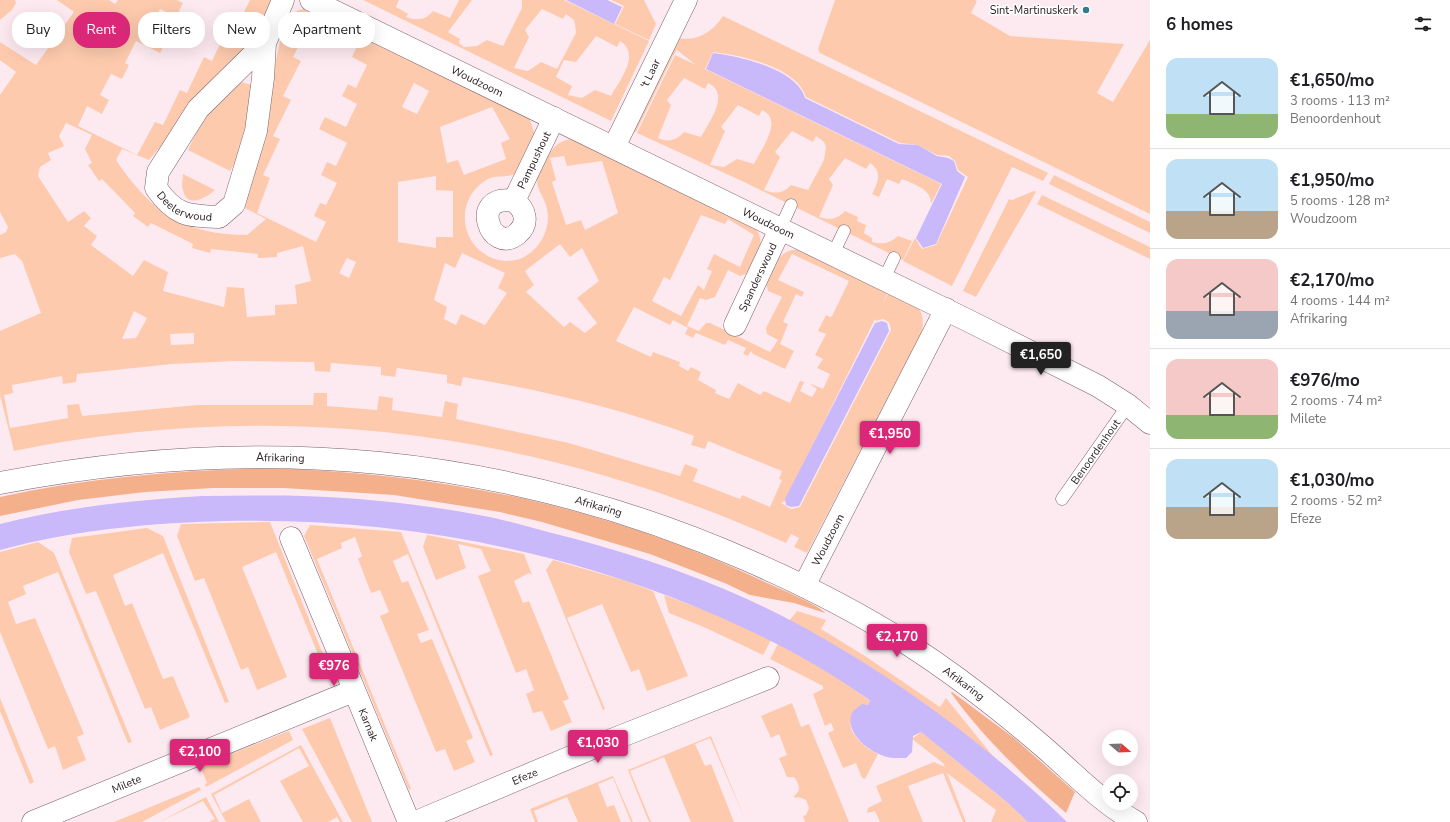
<!DOCTYPE html>
<meta charset="utf-8">
<style>
:root{--surface:#fff;--page:#f6f6f6;--text:#202124;--muted:#757577;--line:#e0e0e0;--accent:#db2777}
body{margin:0;font-family:"Nunito Sans",sans-serif;background:var(--page);color:var(--text);height:100vh;display:flex;flex-direction:column;font-size:15px;white-space:nowrap}
*{box-sizing:border-box;margin:0}
p{font-size:13px;color:var(--muted)}
.icon{flex:none;width:22px;height:22px;fill:none;stroke:currentColor;stroke-width:2;stroke-linecap:round;stroke-linejoin:round}
.map{position:relative;flex:1;overflow:hidden}
.sheet{display:flex;flex-direction:column;background:var(--surface);width:300px}
.sheet>*{flex:none}
.top-card{position:absolute;left:12px;top:12px;width:380px;height:36px;display:flex;gap:8px}
.needle{width:26px;rotate:109deg}
.tools{position:absolute;left:1102px;top:730px;display:grid;gap:8px}
.tools a{display:grid;place-items:center;width:36px;height:36px;border-radius:50%;background:var(--surface);box-shadow:0 4px 16px #0002;font-size:20px}
.price{position:absolute;translate:-50% -34px;padding:0 9px;border-radius:4px;background:var(--accent);color:#fff;font-size:13px;line-height:26px;filter:drop-shadow(0 1px 2px #0008)}
.price::after{content:'';position:absolute;left:50%;top:24px;width:12px;height:9px;margin-left:-6px;background:inherit;clip-path:polygon(0 0,100% 0,50% 100%)}
.price.selected{background:#222;color:#fff}
ul{padding:0;list-style:none}
li{display:flex;align-items:center;gap:12px;height:100px;padding:0 16px}
li+li{border-top:1px solid var(--line)}
li span{display:grid;place-items:center;flex:none;width:112px;height:80px;border-radius:12px;color:#555}
li>.icon{margin-inline-start:auto}
span .icon{width:48px;height:48px;fill:#fffc;stroke-width:1}
li b{font-size:17px}
h2{display:flex;justify-content:space-between;align-items:center;height:48px;padding:0 16px;font-size:17px}
.chip{padding:0 14px;border-radius:16px;background:var(--surface);box-shadow:0 4px 16px #0002;font-size:14px;line-height:36px}
.chip.selected{background:var(--accent);color:#fff}
main{display:flex;flex:1;min-height:0}
.map>svg:first-child{display:block}
.green{fill:#fdcaae;fill-rule:evenodd}
.forest{fill:#f3b08b}
.water{fill:#c9b8fa}
.lines{fill:none;stroke-linecap:round;stroke-linejoin:round}
.lane-casing{stroke:#7a606a;stroke-width:13}
.street-casing{stroke:#7a606a;stroke-width:23}
.secondary-casing{stroke:#7a606a;stroke-width:23}
.lane{stroke:#fff;stroke-width:12}
.street{stroke:#fff;stroke-width:22}
.secondary{stroke:#fff;stroke-width:22}
.poi-dot{fill:#357b87;stroke:#fff;stroke-width:1.5}
.labels{text-anchor:middle;stroke-width:3;stroke-linejoin:round;paint-order:stroke}
.poi-label{font-size:11px;fill:#2c2125;stroke:#fff;text-anchor:end}
.street-label{font-size:11px;fill:#2c2125;stroke:#fff}
</style>
<main>
<div class="map">
<svg width="1150" height="822" viewBox="0 0 1150 822">
<rect width="100%" height="100%" fill="#fdeaf1"/>
<g class="green">
<path d="M0 0H15L16 3 12 10 0 20Z"/>
<path d="M57 0H109L115 4 118 0H177L183 3 176 17 160 9 150 31 167 39 160 53 136 41 125 63 129 65 122 79 111 74 100 95 109 100 102 114 87 106 78 126 137 155 155 122 163 125 180 90 187 93 204 57 212 61 229 25 236 28 250 0H272L268 20 149 160 122 149 116 160C150 211 184 235 247 235L266 219 245 208 283 27C289 15 296 8 309 9L529 117 535 135C531 145 527 162 519 170 511 180 498 174 488 179 455 197 458 244 492 258 502 262 515 262 524 257 544 246 554 221 544 200 541 193 537 188 537 180 537 175 541 168 544 163 551 148 560 138 577 139L752 224C769 243 757 254 746 274L740 276 728 270 715 297 706 300 700 298 687 326 699 331 706 323H710L770 352 778 340 767 334 766 328 782 297 768 291 766 283C775 264 777 250 801 249L888 291 882 305 889 291C910 301 929 305 921 334L807 553 794 547 799 538 791 534 786 543C538 431 282 397 14 451L0 395V331L41 313 22 261 15 254 0 258V235L6 232 8 227 0 212V95L16 72 0 60V42L36 65 74 12ZM314 15 361 38 352 57 367 65 356 88 348 84 342 96 357 104 346 127 325 117 319 129 347 143 336 166 327 162 321 175 337 183 326 205 320 203 314 216 326 222 316 242 257 213 270 178 263 175 280 139 273 136 291 100 283 96 301 61 293 57ZM414 83 429 91 417 114 402 107ZM492 107 510 139 501 143 506 159 464 175 458 160 447 163 440 127ZM66 123 92 135 85 149 92 163 88 165 99 181 102 179 135 213 133 216 148 227 151 223 193 244 192 248 210 253 211 249 258 254V258L277 257V253L303 246 311 281 295 285 297 304 275 305V315L247 317 244 288 227 287 224 307 163 291 168 272 144 260 133 276 91 245 97 236 84 226 91 218 84 211 68 222 38 176 40 167 51 160 48 153 64 146 59 136ZM564 156 567 166 602 161 618 213 585 230 581 220 566 225 552 182 556 180 550 158ZM436 176V190L453 191V237H436V248L398 242V182ZM701 215 725 224 728 219 754 235 740 267 714 254 707 269 712 271 704 290 698 285 681 316 652 301 664 277 670 280ZM560 244 570 257 582 248 599 281 577 298 597 323 585 333 570 322 564 327 526 292 534 285 525 271ZM462 253 505 273 498 288 507 293 485 325 461 314 456 325 444 319 447 307 434 300 445 263 455 268ZM792 254 849 281 832 316 830 317 826 315 818 331 826 334 815 355 823 359 817 368 830 374 823 389 809 383 817 389 812 397 800 391 804 382 800 381 790 403 764 391 760 395 738 383 729 399 715 393 716 390 698 380 701 372 691 367 688 371 679 366 680 362 653 352 651 357 616 341 634 307 670 325 673 320 688 328 685 334 693 338 696 333 725 345 728 340 746 348 743 354 748 356 751 351 753 354 785 369 794 351 780 344 788 324 783 322 796 294 802 297 804 292 778 280ZM347 258 356 262 349 278 339 273ZM134 311 147 318 136 338 122 339ZM875 319 876 321 883 319 889 322 891 330 800 507 791 509 781 503 785 501ZM194 333V344L171 345 170 334ZM235 361 314 362 315 371 330 372 331 363 381 367V375L395 377 397 368 447 375V383L461 386 463 377C541 390 619 408 694 436L691 445 705 449 708 441 782 471 779 479 782 480 770 507 742 495 740 499 693 481 698 469 685 464 680 476 569 443 456 419 458 404 445 401 442 417 392 410 393 398 379 396 377 410 327 406V393H314L313 405H197L82 416 79 404 67 405 68 418 10 428 4 395 13 393 12 385 62 376 63 384 76 382 77 374 172 364Z"/>
<path d="M363 0H399L396 7 408 14 406 17C417 21 426 20 433 11L450 18 459 0H472L448 32 460 39 459 43 464 47 477 46 487 40 503 46 522 8V0H564L649 41 611 121ZM542 9 563 19 566 14 574 20 575 24 576 33 557 69 541 62 528 71 514 68 529 37 525 30ZM596 36 617 47 620 41C641 54 620 80 611 96L595 90 582 98 568 95 572 86 556 77 564 60 576 62Z"/>
<path d="M611 0H644L656 24 649 40 615 24 624 6Z"/>
<path d="M835 0H975L977 1 971 13 1010 36 1124 44 1097 93 1113 102 1150 40V214L820 53 818 49Z"/>
<path d="M723 16 1048 173 1043 181 1012 167 952 286 903 261 915 238 922 249 936 245 968 177 958 170 955 161 949 156 937 155 918 145 900 143 806 97C797 67 740 55 713 52L705 69 941 184 931 204C932 189 913 184 902 179L899 184 887 179 879 197 872 194C878 182 883 172 870 163L866 169 845 158 829 179 833 185 819 217C830 220 836 220 845 211L858 217 857 221 866 225 864 233 872 238V242C883 245 890 243 898 236L912 241 903 260 744 182 637 133 675 55 696 65 677 50 673 56 636 132H634L636 124 678 38C698 42 713 31 723 16ZM684 78 705 89 708 83C731 94 709 122 701 137L684 132C677 140 668 143 658 138L671 105 667 100ZM738 105 759 116 762 110C784 120 761 149 754 164L737 159 724 167 710 165 725 131 721 127ZM792 131 813 142 816 136 824 142 826 147 824 160 808 190 791 185C783 194 775 194 764 190L780 157 775 152Z"/>
<path d="M241 82 252 85 255 94 241 153 230 171 188 150 205 115Z"/>
<path d="M183 174 215 190C206 198 187 209 183 190 181 185 183 179 183 174Z"/>
<path d="M1054 175 1150 222V233L1049 184Z"/>
<path d="M1034 191 1036 192 976 297 963 291 1009 199 1012 200Z"/>
<path d="M1042 195 1150 247V259L1037 204Z"/>
<path d="M270 522 326 662 322 664 276 552 242 567 287 677 257 690 248 667 241 670 204 578 195 581 177 536 181 524Z"/>
<path d="M310 525 401 532 493 755 490 756 408 554 393 561 402 583 408 581 429 630 417 634 421 643 432 639 473 738 466 741 475 762 454 771 445 749 436 752 380 616 389 612 380 590 371 593 358 559 362 556 355 537 341 543 342 548 317 559 411 789 409 790 304 536Z"/>
<path d="M147 528 163 536 229 702 225 703 163 553 113 575 125 606 132 603 163 679 173 676 190 717 160 730 151 707 145 709 96 591 86 594 69 552 72 538Z"/>
<path d="M427 535 524 554 532 575 529 573 514 581 523 603 529 601 569 699 563 701 572 722 551 731 542 711 533 713 526 694 534 690 526 669 516 673 478 576 491 571 481 549 458 544 466 568 436 580 423 547Z"/>
<path d="M38 542 54 553 132 742 128 743 58 572 23 586 26 594 8 602 16 624 35 618 84 734 77 737 86 760 63 770 55 746 48 749 0 632V552Z"/>
<path d="M553 560 623 580 653 591 688 676 647 691 639 669 631 672 602 604 567 618 605 709 603 710 546 570Z"/>
<path d="M664 595 715 614 771 640 763 655 706 628 669 613Z"/>
<path d="M797 611 826 620 821 629 865 656 940 707 946 698 996 760C949 722 900 685 848 653 829 642 809 632 789 621Z"/>
<path d="M778 644 836 676 870 701 868 705C861 704 859 706 856 712 854 715 852 718 851 721 847 733 867 750 878 754L865 779 862 778 856 763 843 768 828 733 834 730 831 723 825 726 813 694 823 689V686L770 659Z"/>
<path d="M0 698 34 782 30 784 0 711Z"/>
<path d="M792 703 801 727 809 724 849 822H805L803 816 806 815 809 808 806 800 798 797 795 798 794 796C802 790 799 784 794 777H787L779 758 787 755 779 734 771 738 761 716Z"/>
<path d="M330 718 372 822H352L302 729Z"/>
<path d="M289 731 293 740 206 787 205 784 207 783 200 766Z"/>
<path d="M921 732 1008 803 1028 822H991L996 810 947 773 966 822H963L943 773 908 786 923 822H880L875 811 867 813 868 808 882 801 876 786 934 762 945 767 943 763 912 739Z"/>
<path d="M711 736 746 822 710 738 695 744 705 766 711 764 734 822H691L664 757 630 771 651 822H649L628 770Z"/>
<path d="M301 745 343 822H340L337 817 328 822H303L280 781 309 766 299 748 214 795 222 813 249 799 261 822H226L211 794Z"/>
<path d="M613 776 633 822H631L613 778 598 784 607 807 614 805 621 822H578L567 797 534 811 538 822H535L530 809Z"/>
<path d="M199 787 201 790 142 822H114Z"/>
<path d="M206 797 219 822H209L215 819 203 801 159 822Z"/>
</g>
<g class="forest">
<path d="M273 468C449 475 607 506 767 583 778 588 821 606 825 613L794 603 750 595 727 584 650 554 542 522 500 512 394 495 284 488H213L145 492 78 500 0 516V497C90 477 181 470 273 468Z"/>
<path d="M952 692 1014 738 1075 792 1066 813C1024 776 984 739 951 693Z"/>
</g>
<g class="water">
<path d="M566 0H607L622 7 614 24Z"/>
<path d="M713 53C739 56 797 69 805 98L899 144 918 145 937 156 948 158 954 161 957 171 965 177 936 244 923 248 916 238 942 184 706 69Z"/>
<path d="M882 321 887 323 889 331 799 506 791 507 786 505 785 499 875 323Z"/>
<path d="M203 496C236 496 270 495 303 496 362 498 421 504 479 515 502 519 525 526 548 532 616 549 683 570 747 599 859 650 979 736 1067 822H1028L1008 803 921 732 913 736 912 752 906 758C898 758 889 759 881 755 865 749 843 730 853 711L862 704 868 705 870 701 868 699C807 656 741 624 671 597 526 542 380 518 225 521 149 523 74 530 0 550V524C66 507 135 500 203 496Z"/>
</g>
<g class="lines">
<g class="lane-casing">
<g id="lane">
<path d="M780 229 791 205"/>
<path d="M833 254 844 231"/>
<path d="M884 279 894 258"/>
<path id="s1" d="M1062 499 1128 405"/>
</g>
</g>
<g class="street-casing">
<g id="street">
<path id="s2" d="M311 0 969 321 1098 386 1128 405 1150 423"/>
<path id="s3" d="M265 43 198 109 158 172 156 188C175 215 186 216 219 217L234 204 256 131 263 78 265 43 283 0"/>
<path id="s4" d="M614 147 686 0"/>
<path id="s5" d="M514 201C468 193 491 256 517 234 530 223 525 209 514 201L554 118"/>
<path id="s6" d="M735 325 780 229"/>
<path id="s7" d="M291 538 409 822"/>
<path id="s8" d="M804 586 946 309"/>
<path id="s9" d="M33 822 353 691"/>
<path id="s10" d="M416 822 609 741 768 678"/>
</g>
</g>
<g class="secondary-casing">
<g id="secondary">
<path id="s11" d="M0 483C259 433 504 454 747 560 802 584 856 611 906 643 953 673 998 708 1040 744 1072 771 1100 802 1136 822"/>
</g>
</g>
<use href="#lane" class="lane"/>
<use href="#street" class="street"/>
<use href="#secondary" class="secondary"/>
</g>
<circle class="poi-dot" cx="1086" cy="10" r="4"/>
<g class="labels">
<g class="poi-label">
<text x="1078" y="14">Sint-Martinuskerk</text>
</g>
<g class="street-label">
<text dy="4" stroke="none"><textPath href="#s4" startOffset="82">'t Laar</textPath></text>
<text dy="4" stroke="none"><textPath href="#s2" startOffset="185">Woudzoom</textPath></text>
<text dy="4" stroke="none"><textPath href="#s5" startOffset="164">Pampushout</textPath></text>
<text dy="4" stroke="none"><textPath href="#s3" startOffset="221">Deelerwoud</textPath></text>
<text dy="4" stroke="none"><textPath href="#s2" startOffset="509">Woudzoom</textPath></text>
<text dy="4" stroke="none"><textPath href="#s6" startOffset="53">Spanderswoud</textPath></text>
<text dy="4" stroke="none"><textPath href="#s1" startOffset="58">Benoordenhout</textPath></text>
<text dy="4" stroke="none"><textPath href="#s11" startOffset="282">Afrikaring</textPath></text>
<text dy="4" stroke="none"><textPath href="#s11" startOffset="605">Afrikaring</textPath></text>
<text dy="4" stroke="none"><textPath href="#s8" startOffset="52">Woudzoom</textPath></text>
<text dy="4" stroke="none"><textPath href="#s11" startOffset="1013">Afrikaring</textPath></text>
<text dy="4" stroke="none"><textPath href="#s7" startOffset="202">Karnak</textPath></text>
<text dy="4" stroke="none"><textPath href="#s10" startOffset="118">Efeze</textPath></text>
<text dy="4" stroke="none"><textPath href="#s9" startOffset="101">Milete</textPath></text>
</g>
</g>
</svg>
<div class="tools">
<a><svg class="needle" viewBox="-14 -14 28 28"><path d="M0-13l5 13h-10z" fill="#e53935"/><path d="M0 13l5-13h-10z" fill="#757577"/></svg></a>
<a><svg class="icon" aria-label="locate" viewBox="0 0 24 24"><circle cx="12" cy="12" r="6"/><path d="M12 2v4M12 18v4M2 12h4M18 12h4"/></svg></a>
</div>
<b class="price selected" style="left:1041px;top:376px">€1,650</b>
<b class="price" style="left:890px;top:455px">€1,950</b>
<b class="price" style="left:897px;top:658px">€2,170</b>
<b class="price" style="left:334px;top:687px">€976</b>
<b class="price" style="left:598px;top:764px">€1,030</b>
<b class="price" style="left:200px;top:773px">€2,100</b>
<div class="top-card">
<a class="chip">Buy</a>
<a class="chip selected">Rent</a>
<a class="chip">Filters</a>
<a class="chip">New</a>
<a class="chip">Apartment</a>
</div>
</div>
<section class="sheet">
<h2>6 homes<svg class="icon" aria-label="filters" viewBox="0 0 24 24"><path d="M4 7h16M4 17h16"/><circle cx="9" cy="7" r="2"/><circle cx="15" cy="17" r="2"/></svg></h2>
<ul>
<li><span style="background:linear-gradient(#bfe0f5 70%,#8fb573 0)"><svg class="icon" aria-label="home" viewBox="0 0 24 24"><path d="M3 11l9-7 9 7M6 9v11h12V9"/></svg></span><div><b>€1,650/mo</b><p>3 rooms · 113 m²</p><p>Benoordenhout</p></div></li>
<li><span style="background:linear-gradient(#bfe0f5 65%,#b9a48a 0)"><svg class="icon" aria-label="home" viewBox="0 0 24 24"><path d="M3 11l9-7 9 7M6 9v11h12V9"/></svg></span><div><b>€1,950/mo</b><p>5 rooms · 128 m²</p><p>Woudzoom</p></div></li>
<li><span style="background:linear-gradient(#f6c9c9 65%,#9aa5b1 0)"><svg class="icon" aria-label="home" viewBox="0 0 24 24"><path d="M3 11l9-7 9 7M6 9v11h12V9"/></svg></span><div><b>€2,170/mo</b><p>4 rooms · 144 m²</p><p>Afrikaring</p></div></li>
<li><span style="background:linear-gradient(#f6c9c9 70%,#8fb573 0)"><svg class="icon" aria-label="home" viewBox="0 0 24 24"><path d="M3 11l9-7 9 7M6 9v11h12V9"/></svg></span><div><b>€976/mo</b><p>2 rooms · 74 m²</p><p>Milete</p></div></li>
<li><span style="background:linear-gradient(#bfe0f5 60%,#b9a48a 0)"><svg class="icon" aria-label="home" viewBox="0 0 24 24"><path d="M3 11l9-7 9 7M6 9v11h12V9"/></svg></span><div><b>€1,030/mo</b><p>2 rooms · 52 m²</p><p>Efeze</p></div></li>
</ul>
</section>
</main>
